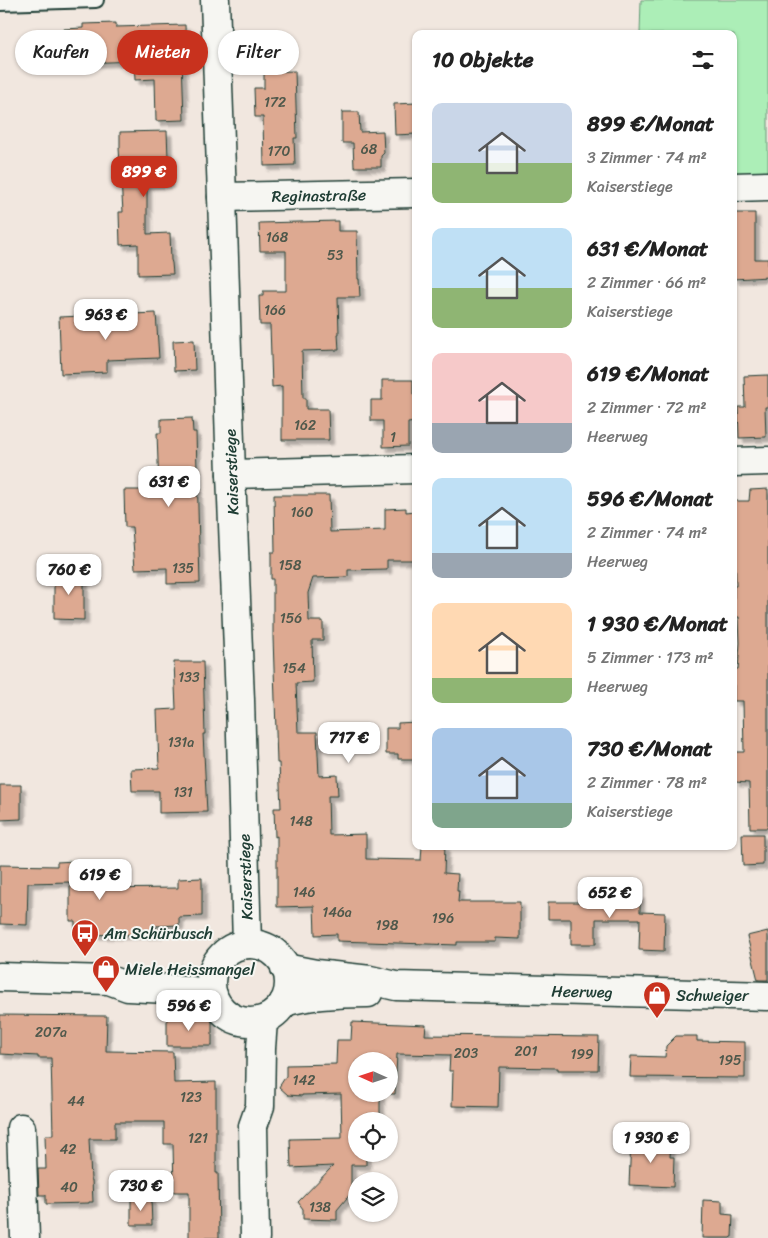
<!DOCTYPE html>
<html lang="de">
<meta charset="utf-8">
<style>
:root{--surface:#fff;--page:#f6f6f6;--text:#222;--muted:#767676;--accent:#c8321e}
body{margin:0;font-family:Sriracha,sans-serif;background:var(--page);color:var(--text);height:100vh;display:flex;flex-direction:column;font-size:19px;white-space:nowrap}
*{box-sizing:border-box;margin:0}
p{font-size:16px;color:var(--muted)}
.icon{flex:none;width:28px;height:28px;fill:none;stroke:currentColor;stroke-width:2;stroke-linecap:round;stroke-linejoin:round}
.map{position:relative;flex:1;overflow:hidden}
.panel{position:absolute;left:412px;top:30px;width:325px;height:820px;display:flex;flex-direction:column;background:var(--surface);border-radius:10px;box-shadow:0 1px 4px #0004}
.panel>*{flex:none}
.banner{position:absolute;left:15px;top:30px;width:322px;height:45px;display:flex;gap:10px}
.needle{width:32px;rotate:273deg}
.buttons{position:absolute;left:348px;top:1052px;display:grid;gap:10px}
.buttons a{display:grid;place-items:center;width:50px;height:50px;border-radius:50%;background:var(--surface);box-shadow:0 1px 4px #0004;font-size:25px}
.price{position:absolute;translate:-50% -42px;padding:0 11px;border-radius:10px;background:#fff;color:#222;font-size:16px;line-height:32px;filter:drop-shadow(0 1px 2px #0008)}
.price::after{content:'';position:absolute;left:50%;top:30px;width:15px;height:11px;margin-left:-8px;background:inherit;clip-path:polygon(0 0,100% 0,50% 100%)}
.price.active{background:var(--accent);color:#fff}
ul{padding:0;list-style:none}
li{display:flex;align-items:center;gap:15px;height:125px;padding:0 20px}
li span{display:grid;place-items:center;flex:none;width:140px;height:100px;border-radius:10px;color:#555}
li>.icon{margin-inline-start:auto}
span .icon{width:60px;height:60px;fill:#fffc;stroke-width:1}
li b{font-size:21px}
h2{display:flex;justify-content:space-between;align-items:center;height:60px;padding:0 20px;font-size:21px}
.chip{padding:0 18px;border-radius:22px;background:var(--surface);box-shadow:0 1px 4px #0004;font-size:18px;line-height:45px}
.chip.active{background:var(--accent);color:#fff}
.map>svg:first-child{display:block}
.green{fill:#aceeb7;stroke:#669676}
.building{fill:#dda991;stroke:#1f3d34;filter:url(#shadow)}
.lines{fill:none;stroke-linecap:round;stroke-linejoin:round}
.lane-casing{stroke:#1f3d34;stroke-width:18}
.street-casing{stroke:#1f3d34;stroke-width:31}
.secondary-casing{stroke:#1f3d34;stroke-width:31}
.lane{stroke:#f6f6f2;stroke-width:14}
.street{stroke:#f6f6f2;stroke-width:28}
.secondary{stroke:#f6f6f2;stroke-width:28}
.labels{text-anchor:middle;stroke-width:4;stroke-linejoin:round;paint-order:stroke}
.number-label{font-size:14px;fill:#4e584b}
.street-label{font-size:16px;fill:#1f3d34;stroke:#f6f6f2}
.poi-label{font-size:16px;fill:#1f3d34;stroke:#f6f6f2;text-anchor:start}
</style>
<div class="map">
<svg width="768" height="1238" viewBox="0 0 768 1238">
<defs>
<filter id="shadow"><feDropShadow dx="4.5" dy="4.5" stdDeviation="1" flood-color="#0004"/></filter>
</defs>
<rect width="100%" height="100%" fill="#f1e7df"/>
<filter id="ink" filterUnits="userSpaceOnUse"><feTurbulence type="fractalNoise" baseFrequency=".02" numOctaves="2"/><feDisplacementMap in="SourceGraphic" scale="10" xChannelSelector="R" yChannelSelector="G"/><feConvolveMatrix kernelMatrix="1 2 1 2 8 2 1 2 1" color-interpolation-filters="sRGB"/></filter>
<g filter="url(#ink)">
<path class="green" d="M641 0H768V175L734 176V34H640Z"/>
<g class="building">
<path d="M116 23V27L185 25 186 57H182L184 120 156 121 155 79 135 80 134 61 85 63 84 59H65L64 29 83 28V24Z"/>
<path d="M295 71 297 138H294L295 165 264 166 263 117H255L254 88H264V72Z"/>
<path d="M416 103V134L395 135 394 104Z"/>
<path d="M342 112H359L360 132 383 131 384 153 381 156V167H354L353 143H342Z"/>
<path d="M167 131 169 183 147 184V234L170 233 171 260 172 263 173 274 138 275V244L120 245 119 212H123L119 148H120V132Z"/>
<path d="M734 213H755V259H768V277L734 279Z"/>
<path d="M338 221V231H357L358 279H359L360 297H338L339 334H338L339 350 302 351 303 398H306V409H328L329 440H282V386L272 387 270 325H260L259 296H263V291H286V251H260L259 223Z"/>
<path d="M156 313 159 358 107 360V372L61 374 59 317Z"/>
<path d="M194 340 195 370 174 371 173 341Z"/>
<path d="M768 375V407H765L766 437 739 438 738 407H745L744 376Z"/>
<path d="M382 380H413V394H416V422L408 423V446L383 447V421H371V400H382Z"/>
<path d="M192 418 193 432H196L200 583 167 584V568L135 569 132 527H125L124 490H159L157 433H161V419Z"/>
<path d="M768 489V828H750L749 783 735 782 734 752H744L743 701H734V669H738L740 643 739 617H734V586H736L734 501H749L750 490Z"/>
<path d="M274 495H329L330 532 385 530V509L406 508V512L416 511V560H387V569L348 570V577L313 578 308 593 309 621H323V640H312L313 682 296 683 298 732H317L319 776 337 775 338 796H328L329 835 366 834V859L421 860 422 846H445L444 873 458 874 457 891H459L458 902H520V939L495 938V942H457V945L337 941V934L315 935 314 906 277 907V836L275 837 274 808H281L279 763H277L273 637V579H271V552H275Z"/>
<path d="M54 572 84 573V620L54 619Z"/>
<path d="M174 662H203L205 734H203L207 812 159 813V791H132L131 769 159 768 157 710 176 709Z"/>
<path d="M416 722V759H398V754H386V728H398V723Z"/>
<path d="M0 785H21V819L0 820Z"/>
<path d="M742 834H763V865L743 866Z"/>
<path d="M75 861V869L91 870V889L178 888V879L202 878V916L179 917V925L156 926 157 934 120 935 75 934V921H70V882L28 883 27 925 0 924V865L57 866V862Z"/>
<path d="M595 895H640V912L665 913 664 951 639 950 640 919H596V944H571V919H548V902H595Z"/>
<path d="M768 931V980H758L747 936Z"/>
<path d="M0 1015 107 1016 106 1051 173 1052 174 1083 216 1082V1173H218L219 1238H189V1192H174L173 1144H164V1122H115V1139H89L91 1180H92L93 1202H89V1203L46 1204V1195H39L38 1169H46L45 1135H53L51 1058H38V1056L0 1054Z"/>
<rect x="167" y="1017" width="45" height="29"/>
<path d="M352 1022 426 1025 425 1035 599 1037 598 1070H557V1068L499 1067 498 1107 452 1106 453 1071H449L450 1055 397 1054 395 1094H389V1061H356V1094H380V1114H368L367 1121H356V1154H366V1165H351V1193L337 1210V1220L303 1219V1209L298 1202 333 1166 291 1168 290 1139 342 1138 341 1094 302 1095V1096L288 1095 279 1087 286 1076V1065L336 1064 337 1040H351Z"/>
<path d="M676 1036H697V1041L745 1042V1078L630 1077 631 1056 665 1057 666 1046Z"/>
<path d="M631 1140 671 1141 670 1157H674L673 1187 629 1185Z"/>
<path d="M151 1198 152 1225H131V1199Z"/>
<path d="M703 1200 722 1201V1214L733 1215 732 1237H731L730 1238H702Z"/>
</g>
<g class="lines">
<g class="lane-casing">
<path id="lane" d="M0 3 96 0"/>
</g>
<g class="street-casing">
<g id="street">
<path d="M215 0 222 197 231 474 240 700 247 944"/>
<path d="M734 187 768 186"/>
<path d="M222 197 416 193"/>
<path d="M734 462 768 461"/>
<path d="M231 474 416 469"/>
<path d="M21 1128 25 1238"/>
</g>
</g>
<g class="secondary-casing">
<g id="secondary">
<circle cx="250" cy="983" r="39"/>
<path d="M285 968 316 974 370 980 396 986 768 996"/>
<path d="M0 977 109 980 128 987 187 990 213 995"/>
<path d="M284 1002C311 994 340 993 368 993"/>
<path d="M255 1238 253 1126 260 1106 261 1048 263 1021"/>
</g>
</g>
<use href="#lane" class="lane"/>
<use href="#street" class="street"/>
<use href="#secondary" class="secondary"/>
</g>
</g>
<defs>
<g id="bus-pin" transform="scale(1.4375)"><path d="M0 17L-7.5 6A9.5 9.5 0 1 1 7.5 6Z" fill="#c8321e" stroke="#f6f6f2"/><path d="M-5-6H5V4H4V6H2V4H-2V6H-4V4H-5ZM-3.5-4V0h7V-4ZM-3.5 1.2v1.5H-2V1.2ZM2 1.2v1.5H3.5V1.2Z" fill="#fff"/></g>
<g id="shop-pin" transform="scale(1.4375)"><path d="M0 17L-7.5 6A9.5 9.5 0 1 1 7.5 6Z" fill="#c8321e" stroke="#f6f6f2"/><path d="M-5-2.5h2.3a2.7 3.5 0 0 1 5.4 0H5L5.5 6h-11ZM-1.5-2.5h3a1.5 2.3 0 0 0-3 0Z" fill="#fff"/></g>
</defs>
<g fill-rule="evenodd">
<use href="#bus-pin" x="85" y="933"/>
<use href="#shop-pin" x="106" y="969"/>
<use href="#shop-pin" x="657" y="995"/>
</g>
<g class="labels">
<g class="number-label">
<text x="275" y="107">172</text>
<text x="369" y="154">68</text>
<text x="279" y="156">170</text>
<text x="277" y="242">168</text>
<text x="335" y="260">53</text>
<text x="275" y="315">166</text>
<text x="305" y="430">162</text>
<text x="393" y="442">1</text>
<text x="302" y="517">160</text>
<text x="290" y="570">158</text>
<text x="183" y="573">135</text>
<text x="291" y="623">156</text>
<text x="294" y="673">154</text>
<text x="189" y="682">133</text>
<text x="181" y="747">131a</text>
<text x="183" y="797">131</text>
<text x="301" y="826">148</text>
<text x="304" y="897">146</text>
<text x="337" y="917">146a</text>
<text x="443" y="923">196</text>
<text x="387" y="930">198</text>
<text x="51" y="1037">207a</text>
<text x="526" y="1056">201</text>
<text x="466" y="1058">203</text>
<text x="582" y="1059">199</text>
<text x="730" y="1065">195</text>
<text x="304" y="1085">142</text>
<text x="191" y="1102">123</text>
<text x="76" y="1106">44</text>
<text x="198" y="1143">121</text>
<text x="68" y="1154">42</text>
<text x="69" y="1192">40</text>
<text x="320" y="1212">138</text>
</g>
<g class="street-label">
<text transform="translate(319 195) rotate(-1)" y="6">Reginastraße</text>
<text transform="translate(231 472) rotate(-92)" y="6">Kaiserstiege</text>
<text transform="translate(245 877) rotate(-92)" y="6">Kaiserstiege</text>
<text transform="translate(582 991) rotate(1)" y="6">Heerweg</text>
</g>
<g class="poi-label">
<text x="104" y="939">Am Schürbusch</text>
<text x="125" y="975">Miele Heissmangel</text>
<text x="676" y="1001">Schweiger</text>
</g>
</g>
</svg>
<div class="buttons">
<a><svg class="needle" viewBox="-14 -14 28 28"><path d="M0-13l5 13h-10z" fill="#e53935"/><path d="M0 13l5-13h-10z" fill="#767676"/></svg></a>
<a><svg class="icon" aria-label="locate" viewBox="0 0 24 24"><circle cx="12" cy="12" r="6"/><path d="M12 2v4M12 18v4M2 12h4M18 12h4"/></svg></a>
<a><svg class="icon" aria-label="layers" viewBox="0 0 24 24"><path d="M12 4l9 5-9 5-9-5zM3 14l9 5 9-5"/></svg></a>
</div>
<b class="price active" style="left:144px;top:198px">899 €</b>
<b class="price" style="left:106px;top:341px">963 €</b>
<b class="price" style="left:169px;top:508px">631 €</b>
<b class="price" style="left:69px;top:596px">760 €</b>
<b class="price" style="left:349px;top:764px">717 €</b>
<b class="price" style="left:100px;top:901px">619 €</b>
<b class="price" style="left:610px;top:919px">652 €</b>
<b class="price" style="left:189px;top:1032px">596 €</b>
<b class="price" style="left:651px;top:1164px">1 930 €</b>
<b class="price" style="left:141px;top:1212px">730 €</b>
<div class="banner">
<a class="chip">Kaufen</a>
<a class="chip active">Mieten</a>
<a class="chip">Filter</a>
</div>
<section class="panel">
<h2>10 Objekte<svg class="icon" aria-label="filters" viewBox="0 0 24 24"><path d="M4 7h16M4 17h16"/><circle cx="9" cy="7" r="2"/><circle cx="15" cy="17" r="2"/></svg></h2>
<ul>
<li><span style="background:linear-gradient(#c9d6e8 60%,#8fb573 0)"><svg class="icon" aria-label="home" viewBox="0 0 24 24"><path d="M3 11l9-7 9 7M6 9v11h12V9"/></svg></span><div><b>899 €/Monat</b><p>3 Zimmer · 74 m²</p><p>Kaiserstiege</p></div></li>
<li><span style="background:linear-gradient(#bfe0f5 60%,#8fb573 0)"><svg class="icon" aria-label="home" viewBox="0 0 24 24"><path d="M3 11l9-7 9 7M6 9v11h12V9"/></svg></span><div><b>631 €/Monat</b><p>2 Zimmer · 66 m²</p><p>Kaiserstiege</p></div></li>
<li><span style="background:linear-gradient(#f6c9c9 70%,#9aa5b1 0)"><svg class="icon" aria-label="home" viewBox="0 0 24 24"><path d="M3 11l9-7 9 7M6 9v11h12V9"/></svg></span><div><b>619 €/Monat</b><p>2 Zimmer · 72 m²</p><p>Heerweg</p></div></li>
<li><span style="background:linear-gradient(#bfe0f5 75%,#9aa5b1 0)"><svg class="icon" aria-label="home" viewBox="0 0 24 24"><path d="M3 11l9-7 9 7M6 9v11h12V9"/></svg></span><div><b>596 €/Monat</b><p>2 Zimmer · 74 m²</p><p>Heerweg</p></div></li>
<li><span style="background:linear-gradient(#ffd9b3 75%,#8fb573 0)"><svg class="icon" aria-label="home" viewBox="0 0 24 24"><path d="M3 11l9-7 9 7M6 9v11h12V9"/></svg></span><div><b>1 930 €/Monat</b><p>5 Zimmer · 173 m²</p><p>Heerweg</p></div></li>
<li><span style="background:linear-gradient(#a9c7e8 75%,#7fa58c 0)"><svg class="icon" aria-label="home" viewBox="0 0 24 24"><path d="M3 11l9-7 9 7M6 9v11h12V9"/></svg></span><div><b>730 €/Monat</b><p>2 Zimmer · 78 m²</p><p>Kaiserstiege</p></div></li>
</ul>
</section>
</div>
